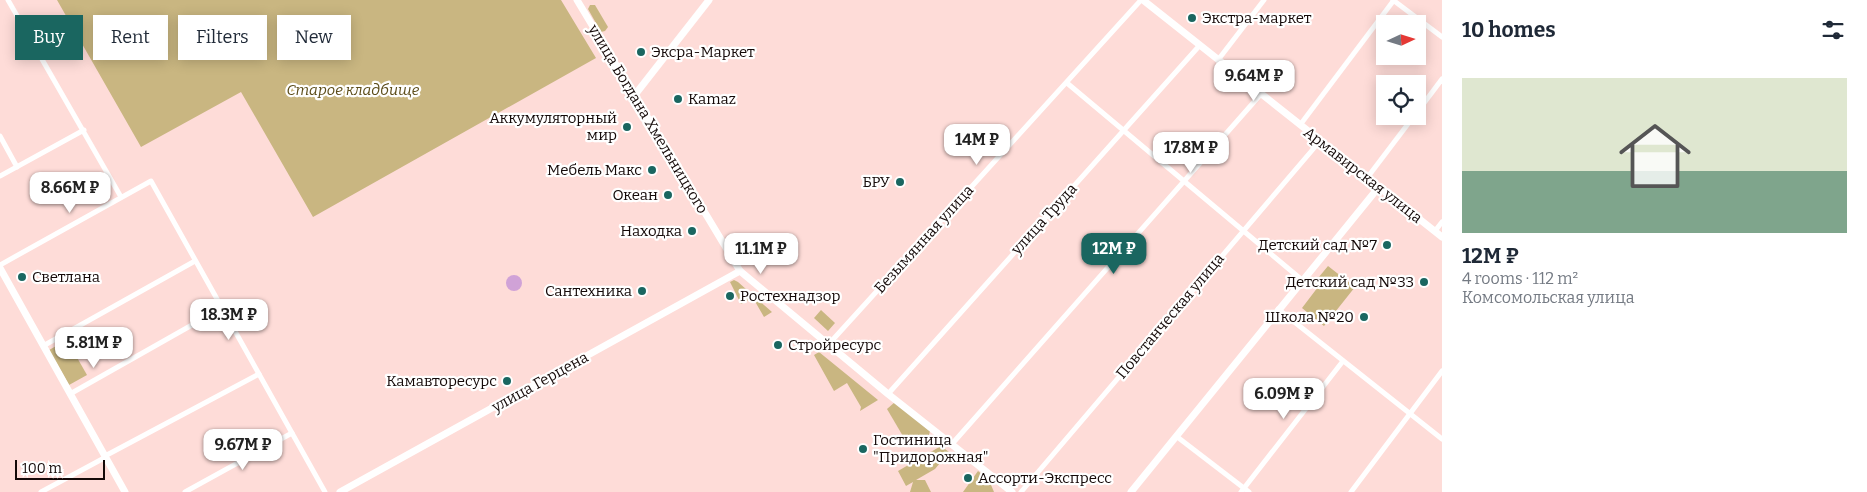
<!DOCTYPE html>
<meta charset="utf-8">
<style>
:root{--surface:#fff;--page:#f6f6f7;--text:#1f2937;--muted:#747a83;--accent:#1a6660}
body{margin:0;font-family:Bitter,serif;background:var(--page);color:var(--text);height:100vh;display:flex;flex-direction:column;font-size:19px;white-space:nowrap}
*{box-sizing:border-box;margin:0}
p{font-size:16px;color:var(--muted)}
.icon{flex:none;width:28px;height:28px;fill:none;stroke:currentColor;stroke-width:2;stroke-linecap:round;stroke-linejoin:round}
.map{position:relative;flex:1;overflow:hidden}
.side{display:flex;flex-direction:column;background:var(--surface);width:425px}
.side>*{flex:none}
.banner{position:absolute;left:15px;top:15px;width:475px;height:45px;display:flex;gap:10px}
.needle{width:32px;rotate:86deg}
.controls{position:absolute;left:1376px;top:15px;display:grid;gap:10px}
.controls a{display:grid;place-items:center;width:50px;height:50px;border-radius:0px;background:var(--surface);box-shadow:0 2px 12px #0003;font-size:25px}
.scale{position:absolute;left:15px;bottom:12px;width:90px;box-sizing:border-box;padding-left:5px;border:2px solid #140908;border-top:0;font-size:14px;line-height:18px;white-space:nowrap;color:#140908;-webkit-text-stroke:4px #fff;paint-order:stroke}
.price{position:absolute;translate:-50% -42px;padding:0 11px;border-radius:10px;background:#fff;color:#222;font-size:16px;line-height:32px;filter:drop-shadow(0 1px 2px #0008)}
.price::after{content:'';position:absolute;left:50%;top:30px;width:15px;height:11px;margin-left:-8px;background:inherit;clip-path:polygon(0 0,100% 0,50% 100%)}
.price.on{background:var(--accent);color:#fff}
ul{padding:0;list-style:none}
li{display:grid;align-content:center;gap:10px;height:265px;padding:0 20px}
li span{display:grid;place-items:center;height:155px;border-radius:0px;color:#555}
li>.icon{margin-inline-start:auto}
span .icon{width:90px;height:90px;fill:#fffc;stroke-width:1}
li b{font-size:21px}
h2{display:flex;justify-content:space-between;align-items:center;height:60px;padding:0 20px;font-size:21px}
.chip{padding:0 18px;border-radius:0px;background:var(--surface);box-shadow:0 2px 12px #0003;font-size:18px;line-height:45px}
.chip.on{background:var(--accent);color:#fff}
main{display:flex;flex:1;min-height:0}
.map>svg:first-child{display:block}
.green{fill:#c9b681}
.water{fill:#d0a2d7}
.lines{fill:none;stroke-linecap:round;stroke-linejoin:round}
.street{stroke:#fff;stroke-width:5}
.secondary{stroke:#fff;stroke-width:7}
.poi-dot{fill:#1a6660;stroke:#fff;stroke-width:2}
.labels{text-anchor:middle;stroke-width:4.5;stroke-linejoin:round;paint-order:stroke}
.poi-label{font-size:15px;fill:#140908;stroke:#fff;text-anchor:end}
.park-label{font-size:15px;font-style:italic;fill:#5c4c19;stroke:#fff}
.street-label{font-size:15px;fill:#140908;stroke:#fff}
</style>
<main>
<div class="map">
<svg width="1442" height="492" viewBox="0 0 1442 492">
<rect width="100%" height="100%" fill="#fedcd8"/>
<g class="green">
<path d="M57 0H561L596 58 313 217 241 92 141 147Z"/>
<path d="M590 5H595L608 27 605 31 601 32 588 9Z"/>
<path d="M1328 266 1355 287 1324 326 1302 308 1318 287 1314 283Z"/>
<path d="M734 280 738 282 772 312 764 317 753 298 741 304 730 282Z"/>
<path d="M821 310 835 323 828 331 814 318Z"/>
<path d="M67 340 87 375 69 385 49 350Z"/>
<path d="M819 352 878 400 860 411 861 407 847 383 834 391 814 355Z"/>
<path d="M895 402 930 431 927 443 919 446 907 443 887 409Z"/>
<path d="M941 446 949 452 935 469 916 480H925L931 492H910L913 482 906 486 898 471Z"/>
<path d="M978 471 989 480 994 492H963Z"/>
</g>
<circle class="water" cx="514" cy="283" r="8"/>
<g class="lines">
<g class="street">
<path d="M8 0 121 197"/>
<path d="M1393 0 1442 37"/>
<path d="M1218 60 1264 0"/>
<path d="M1067 83 1302 280"/>
<path d="M1418 111 1442 79"/>
<path d="M1300 125 1394 0"/>
<path d="M0 136 17 167"/>
<path d="M0 176 84 130"/>
<path d="M1367 178 1414 116"/>
<path d="M1435 231 1442 222"/>
<path d="M0 265 151 181 325 492"/>
<path d="M1278 309 1442 439"/>
<path d="M828 345 1141 0"/>
<path d="M43 346 195 261"/>
<path d="M70 394 222 308"/>
<path d="M888 394 1200 45"/>
<path d="M1176 436 1249 492"/>
<path d="M952 444 1261 94"/>
<path d="M105 456 259 374"/>
<path d="M41 492 106 457"/>
<path d="M185 492 292 433"/>
<path d="M1021 492 1320 141"/>
<path d="M1241 492 1343 361"/>
<path d="M1351 492 1442 371"/>
</g>
<g class="secondary">
<path d="M577 0 740 271 888 394 1012 492"/>
<path d="M1143 0 1442 237"/>
<path d="M634 96 709 0"/>
<path d="M0 268 125 492"/>
<path d="M340 492 740 271"/>
<path d="M1131 492 1378 188"/>
</g>
</g>
<g class="poi-dot">
<circle cx="1192" cy="18" r="5"/>
<circle cx="641" cy="52" r="5"/>
<circle cx="678" cy="99" r="5"/>
<circle cx="627" cy="127" r="5"/>
<circle cx="652" cy="170" r="5"/>
<circle cx="900" cy="182" r="5"/>
<circle cx="668" cy="195" r="5"/>
<circle cx="692" cy="231" r="5"/>
<circle cx="1387" cy="245" r="5"/>
<circle cx="22" cy="277" r="5"/>
<circle cx="1424" cy="282" r="5"/>
<circle cx="642" cy="291" r="5"/>
<circle cx="730" cy="296" r="5"/>
<circle cx="1364" cy="317" r="5"/>
<circle cx="778" cy="345" r="5"/>
<circle cx="507" cy="381" r="5"/>
<circle cx="863" cy="449" r="5"/>
<circle cx="968" cy="478" r="5"/>
</g>
<g class="labels">
<g class="poi-label">
<text x="1202" y="23" text-anchor="start">Экстра-маркет</text>
<text x="651" y="57" text-anchor="start">Эксра-Маркет</text>
<text x="688" y="104" text-anchor="start">Kamaz</text>
<text x="617" y="123">Аккумуляторный<tspan x="617" dy="17">мир</tspan></text>
<text x="642" y="175">Мебель Макс</text>
<text x="890" y="187">БРУ</text>
<text x="658" y="200">Океан</text>
<text x="682" y="236">Находка</text>
<text x="1377" y="250">Детский сад №7</text>
<text x="32" y="282" text-anchor="start">Светлана</text>
<text x="1414" y="287">Детский сад №33</text>
<text x="632" y="296">Сантехника</text>
<text x="740" y="301" text-anchor="start">Ростехнадзор</text>
<text x="1354" y="322">Школа №20</text>
<text x="788" y="350" text-anchor="start">Стройресурс</text>
<text x="497" y="386">Камавторесурс</text>
<text x="873" y="445" text-anchor="start">Гостиница<tspan x="873" dy="17">"Придорожная"</tspan></text>
<text x="978" y="483" text-anchor="start">Ассорти-Экспресс</text>
</g>
<g class="park-label">
<text x="353" y="95">Старое кладбище</text>
</g>
<g class="street-label">
<text transform="translate(648 119) rotate(59)" y="5">улица Богдана Хмельницкого</text>
<text transform="translate(1363 175) rotate(38)" y="5">Армавирская улица</text>
<text transform="translate(1044 219) rotate(-48)" y="5">улица Труда</text>
<text transform="translate(924 239) rotate(-48)" y="5">Безымянная улица</text>
<text transform="translate(1170 316) rotate(-50)" y="5">Повстанческая улица</text>
<text transform="translate(540 382) rotate(-29)" y="5">улица Герцена</text>
</g>
</g>
</svg>
<div class="controls">
<a><svg class="needle" viewBox="-14 -14 28 28"><path d="M0-13l5 13h-10z" fill="#e53935"/><path d="M0 13l5-13h-10z" fill="#747a83"/></svg></a>
<a><svg class="icon" aria-label="locate" viewBox="0 0 24 24"><circle cx="12" cy="12" r="6"/><path d="M12 2v4M12 18v4M2 12h4M18 12h4"/></svg></a>
</div>
<div class="scale">100 m</div>
<b class="price" style="left:1254px;top:102px">9.64M ₽</b>
<b class="price" style="left:977px;top:166px">14M ₽</b>
<b class="price" style="left:1191px;top:174px">17.8M ₽</b>
<b class="price" style="left:70px;top:214px">8.66M ₽</b>
<b class="price" style="left:761px;top:275px">11.1M ₽</b>
<b class="price on" style="left:1114px;top:275px">12M ₽</b>
<b class="price" style="left:229px;top:341px">18.3M ₽</b>
<b class="price" style="left:94px;top:369px">5.81M ₽</b>
<b class="price" style="left:1284px;top:420px">6.09M ₽</b>
<b class="price" style="left:243px;top:471px">9.67M ₽</b>
<div class="banner">
<a class="chip on">Buy</a>
<a class="chip">Rent</a>
<a class="chip">Filters</a>
<a class="chip">New</a>
</div>
</div>
<section class="side">
<h2>10 homes<svg class="icon" aria-label="filters" viewBox="0 0 24 24"><path d="M4 7h16M4 17h16"/><circle cx="9" cy="7" r="2"/><circle cx="15" cy="17" r="2"/></svg></h2>
<ul>
<li><span style="background:linear-gradient(#dfe7d0 60%,#7fa58c 0)"><svg class="icon" aria-label="home" viewBox="0 0 24 24"><path d="M3 11l9-7 9 7M6 9v11h12V9"/></svg></span><div><b>12M ₽</b><p>4 rooms · 112 m²</p><p>Комсомольская улица</p></div></li>
</ul>
</section>
</main>
